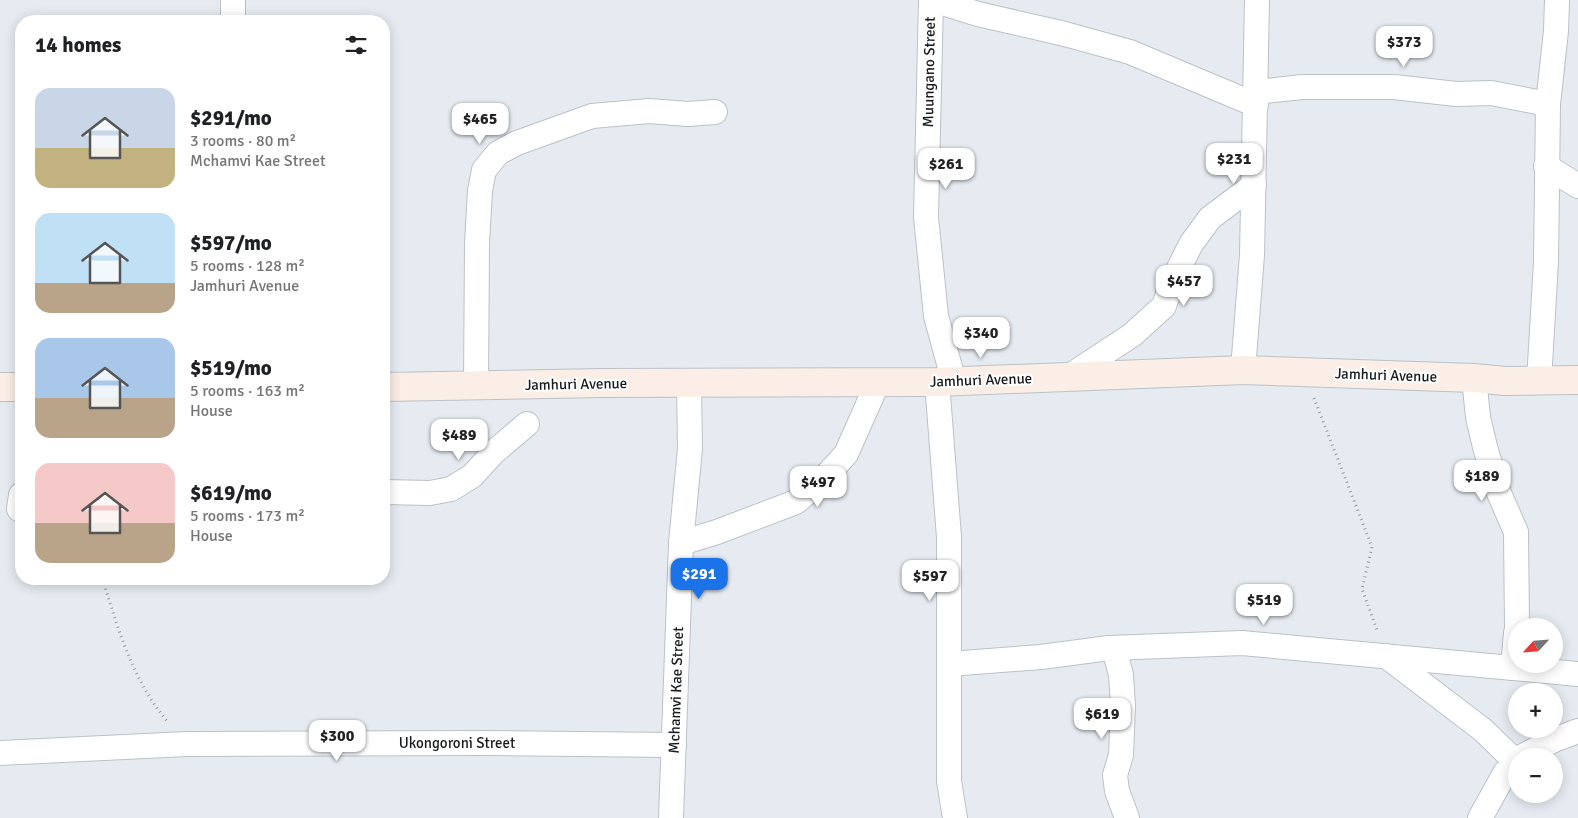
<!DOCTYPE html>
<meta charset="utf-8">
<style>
:root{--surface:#fff;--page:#f6f6f6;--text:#202124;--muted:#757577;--accent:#1a73e8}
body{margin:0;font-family:Signika,sans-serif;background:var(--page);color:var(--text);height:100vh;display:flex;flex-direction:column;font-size:19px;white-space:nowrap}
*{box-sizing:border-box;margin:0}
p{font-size:16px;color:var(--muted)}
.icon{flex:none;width:28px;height:28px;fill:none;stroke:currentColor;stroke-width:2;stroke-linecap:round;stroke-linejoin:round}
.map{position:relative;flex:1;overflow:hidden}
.sheet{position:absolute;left:15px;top:15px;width:375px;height:570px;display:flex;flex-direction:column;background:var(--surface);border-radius:20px;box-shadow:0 2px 12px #0003}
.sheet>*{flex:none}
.needle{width:32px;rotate:244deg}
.fabs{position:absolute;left:1508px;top:618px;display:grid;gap:10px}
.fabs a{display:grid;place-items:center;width:55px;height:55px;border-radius:50%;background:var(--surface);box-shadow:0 2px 12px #0003;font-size:25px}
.price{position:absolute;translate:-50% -42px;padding:0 11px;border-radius:10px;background:#fff;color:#222;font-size:16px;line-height:32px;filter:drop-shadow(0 1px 2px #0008)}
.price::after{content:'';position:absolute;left:50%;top:30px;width:15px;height:11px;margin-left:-8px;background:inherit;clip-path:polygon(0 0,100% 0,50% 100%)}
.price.active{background:var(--accent);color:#fff}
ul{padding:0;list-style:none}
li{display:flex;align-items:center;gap:15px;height:125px;padding:0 20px}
li span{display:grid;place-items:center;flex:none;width:140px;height:100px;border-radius:15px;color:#555}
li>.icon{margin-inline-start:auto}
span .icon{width:60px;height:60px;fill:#fffc;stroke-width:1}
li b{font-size:21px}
h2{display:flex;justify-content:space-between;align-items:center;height:60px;padding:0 20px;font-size:21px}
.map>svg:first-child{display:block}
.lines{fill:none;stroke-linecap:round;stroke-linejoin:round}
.street-casing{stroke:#bcc1c8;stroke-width:26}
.secondary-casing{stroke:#bcc1c8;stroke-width:30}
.path{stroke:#989ba0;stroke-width:3;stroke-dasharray:1 4;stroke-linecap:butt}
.street{stroke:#fff;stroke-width:24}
.secondary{stroke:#fbeee6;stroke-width:28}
.labels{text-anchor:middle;stroke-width:4;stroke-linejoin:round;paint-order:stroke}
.street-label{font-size:15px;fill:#191b1d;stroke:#fff}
</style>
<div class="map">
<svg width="1578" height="818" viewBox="0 0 1578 818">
<rect width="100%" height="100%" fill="#e6ebf2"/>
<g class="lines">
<g class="street-casing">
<g id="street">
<path d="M233 0V21"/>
<path d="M931 0 926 217 936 316 954 382"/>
<path d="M933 0 978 14 1065 34 1130 52 1256 105"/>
<path d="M1256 92 1302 87H1394L1456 94 1491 93 1548 104"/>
<path d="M1546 166 1578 186"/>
<path d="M1243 370 1252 255 1257 0"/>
<path d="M1068 377 1132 335 1164 306 1172 282 1191 244 1210 218 1254 185"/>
<path d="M1474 378 1478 417 1485 447 1499 493 1516 532 1517 626"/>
<path d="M1539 381 1546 262 1548 104 1556 31 1557 0"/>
<path d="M937 382 949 537V781L955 818"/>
<path d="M476 386 477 243 480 191 484 170 498 153 517 143 592 116 649 111 688 114 715 112"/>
<path d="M384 492 430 493 451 489 472 476 494 452 527 424"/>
<path d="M19 509 21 495"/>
<path d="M681 543 717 532 796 502 825 477 846 454 878 382"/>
<path d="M1114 648 1121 675 1123 706 1121 755 1115 775 1117 791 1127 818"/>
<path d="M1386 656 1483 730 1516 762"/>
<path d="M949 664 1041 657 1109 648 1242 643 1578 674"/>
<path d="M1513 668 1516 633"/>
<path d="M0 753 187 744 486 743 674 745"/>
<path d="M1523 756 1554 740 1578 731"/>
<path d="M671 818 681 543 690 448 689 383"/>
<path d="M1480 818 1505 773 1516 763"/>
</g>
</g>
<g class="secondary-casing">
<g id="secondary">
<path d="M0 387H21"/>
<path d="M384 387 603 383 937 382 1243 370 1474 378 1505 381 1578 380"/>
</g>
</g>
<g class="path">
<path d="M1314 398 1372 547 1362 589 1377 630"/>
<path d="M103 579C105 589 109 599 112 609 124 648 140 689 167 721"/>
</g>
<use href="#street" class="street"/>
<use href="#secondary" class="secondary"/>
</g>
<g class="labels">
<g class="street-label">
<text transform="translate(929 72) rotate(-89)" y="5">Muungano Street</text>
<text transform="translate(1386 375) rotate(2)" y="5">Jamhuri Avenue</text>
<text transform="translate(981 380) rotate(-2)" y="5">Jamhuri Avenue</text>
<text transform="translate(576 384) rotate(-1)" y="5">Jamhuri Avenue</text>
<text transform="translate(676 690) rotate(-88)" y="5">Mchamvi Kae Street</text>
<text x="457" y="748">Ukongoroni Street</text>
</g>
</g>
</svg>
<div class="fabs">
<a><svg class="needle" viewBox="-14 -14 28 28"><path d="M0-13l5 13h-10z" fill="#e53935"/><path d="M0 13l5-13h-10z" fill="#757577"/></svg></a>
<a>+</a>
<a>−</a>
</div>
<b class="price" style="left:1404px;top:68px">$373</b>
<b class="price" style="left:480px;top:145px">$465</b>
<b class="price" style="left:1234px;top:185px">$231</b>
<b class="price" style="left:946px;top:190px">$261</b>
<b class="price" style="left:1184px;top:307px">$457</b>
<b class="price" style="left:981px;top:359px">$340</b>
<b class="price" style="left:459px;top:461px">$489</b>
<b class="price" style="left:1482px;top:502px">$189</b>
<b class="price" style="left:818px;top:508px">$497</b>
<b class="price active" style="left:699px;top:600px">$291</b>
<b class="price" style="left:930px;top:602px">$597</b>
<b class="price" style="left:1264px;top:626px">$519</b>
<b class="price" style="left:1102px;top:740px">$619</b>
<b class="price" style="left:337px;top:762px">$300</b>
<section class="sheet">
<h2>14 homes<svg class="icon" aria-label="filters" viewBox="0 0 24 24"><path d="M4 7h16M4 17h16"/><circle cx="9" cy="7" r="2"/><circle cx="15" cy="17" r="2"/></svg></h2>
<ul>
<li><span style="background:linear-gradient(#c9d6e8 60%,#c2b280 0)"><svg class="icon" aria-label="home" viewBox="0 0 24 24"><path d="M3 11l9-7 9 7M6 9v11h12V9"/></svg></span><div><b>$291/mo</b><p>3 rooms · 80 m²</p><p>Mchamvi Kae Street</p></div></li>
<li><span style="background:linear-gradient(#bfe0f5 70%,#b9a48a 0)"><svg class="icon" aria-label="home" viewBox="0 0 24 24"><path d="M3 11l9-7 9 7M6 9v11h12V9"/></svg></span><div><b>$597/mo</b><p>5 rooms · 128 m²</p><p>Jamhuri Avenue</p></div></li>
<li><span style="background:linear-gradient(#a9c7e8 60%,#b9a48a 0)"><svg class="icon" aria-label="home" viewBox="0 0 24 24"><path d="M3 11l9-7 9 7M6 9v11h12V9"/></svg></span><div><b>$519/mo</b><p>5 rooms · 163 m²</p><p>House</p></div></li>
<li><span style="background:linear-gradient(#f6c9c9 60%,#b9a48a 0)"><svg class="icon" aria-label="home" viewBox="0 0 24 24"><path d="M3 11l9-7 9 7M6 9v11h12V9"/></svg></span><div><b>$619/mo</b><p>5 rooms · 173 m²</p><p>House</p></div></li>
</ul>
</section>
</div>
